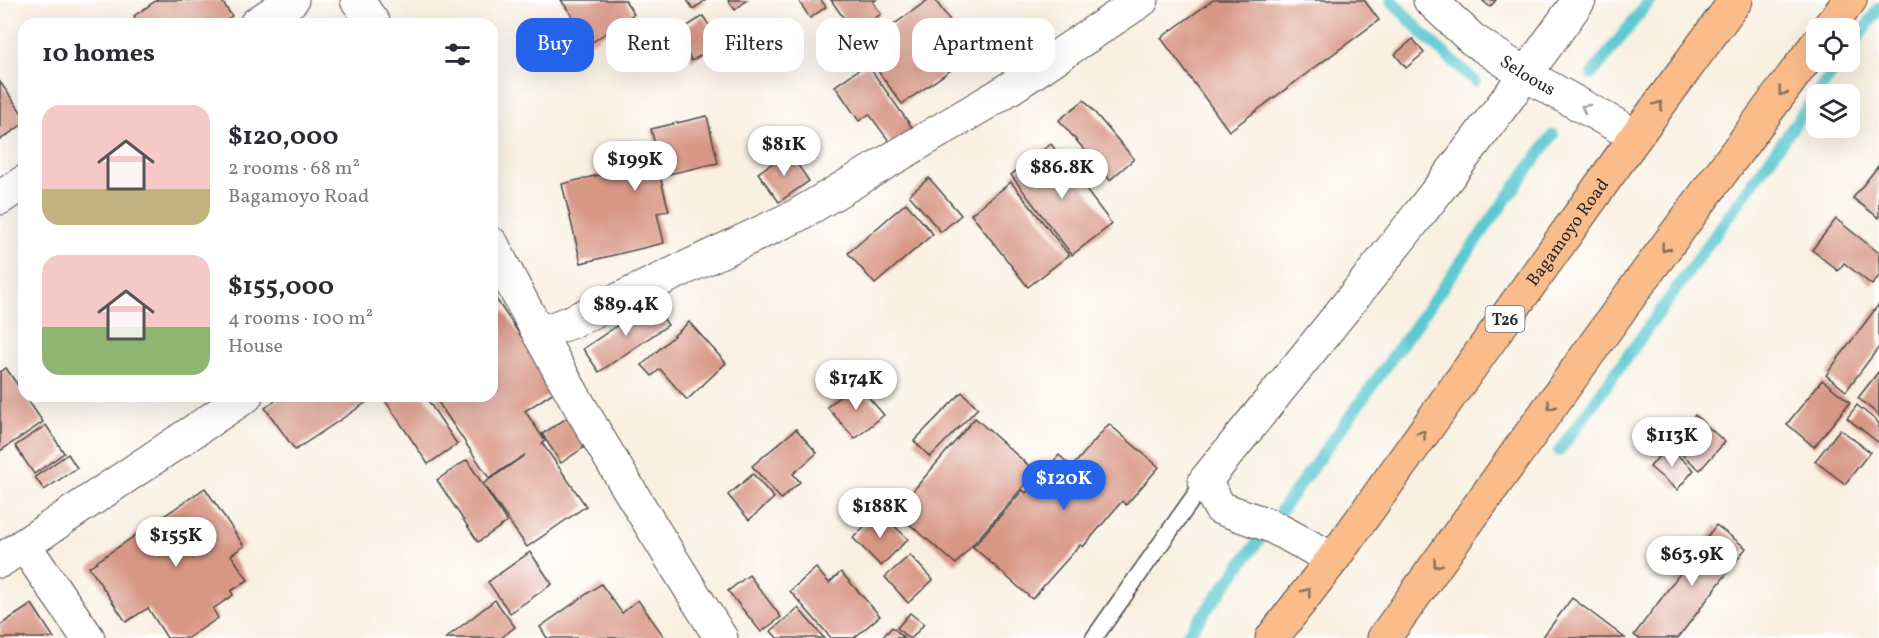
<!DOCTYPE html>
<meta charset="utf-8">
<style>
:root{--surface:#fff;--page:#f7f7f7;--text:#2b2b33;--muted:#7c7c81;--accent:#2563eb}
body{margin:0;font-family:Vollkorn,serif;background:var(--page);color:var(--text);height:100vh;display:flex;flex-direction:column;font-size:22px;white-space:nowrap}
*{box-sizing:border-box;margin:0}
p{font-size:20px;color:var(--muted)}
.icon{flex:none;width:33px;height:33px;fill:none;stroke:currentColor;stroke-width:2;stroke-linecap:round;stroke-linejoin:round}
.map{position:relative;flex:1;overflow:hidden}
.panel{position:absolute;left:18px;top:18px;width:480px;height:384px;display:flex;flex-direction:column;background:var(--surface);border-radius:18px;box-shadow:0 6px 24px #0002}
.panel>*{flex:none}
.banner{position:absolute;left:516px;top:18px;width:570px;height:54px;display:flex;gap:12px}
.fabs{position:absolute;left:1806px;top:18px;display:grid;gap:12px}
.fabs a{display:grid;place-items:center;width:54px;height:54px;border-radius:12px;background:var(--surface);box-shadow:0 6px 24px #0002;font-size:30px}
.price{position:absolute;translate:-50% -51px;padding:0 14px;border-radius:21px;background:#fff;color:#222;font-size:20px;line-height:39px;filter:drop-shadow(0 2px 3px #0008)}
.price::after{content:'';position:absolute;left:50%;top:36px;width:18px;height:14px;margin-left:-9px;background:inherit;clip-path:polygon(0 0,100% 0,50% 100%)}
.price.selected{background:var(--accent);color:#fff}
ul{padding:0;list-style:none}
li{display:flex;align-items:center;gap:18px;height:150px;padding:0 24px}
li span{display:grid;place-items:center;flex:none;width:168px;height:120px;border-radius:18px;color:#555}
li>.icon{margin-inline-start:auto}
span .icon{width:72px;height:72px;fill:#fffc;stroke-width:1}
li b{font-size:26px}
h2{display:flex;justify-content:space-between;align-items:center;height:72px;padding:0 24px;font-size:26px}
.pill{padding:0 21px;border-radius:18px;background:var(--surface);box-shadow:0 6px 24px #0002;font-size:21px;line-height:54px}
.pill.selected{background:var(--accent);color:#fff}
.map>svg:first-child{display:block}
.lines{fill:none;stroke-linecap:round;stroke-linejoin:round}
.stream{stroke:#5bc8d0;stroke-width:12}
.building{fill:#d89685}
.service-casing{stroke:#4a4946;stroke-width:19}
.minor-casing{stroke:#4a4946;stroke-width:35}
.trunk-casing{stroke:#4a4946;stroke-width:35}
.service{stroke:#fff;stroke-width:16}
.minor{stroke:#fff;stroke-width:33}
.trunk{stroke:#fabc8b;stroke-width:33}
.oneway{stroke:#886c56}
.oneway2{stroke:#a0a0a0}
.labels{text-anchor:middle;stroke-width:4.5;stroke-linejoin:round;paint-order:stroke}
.shield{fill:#fff;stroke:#6b6b6b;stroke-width:1.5}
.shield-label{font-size:16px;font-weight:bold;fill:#2b2b2b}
.street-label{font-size:18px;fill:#2b2b2b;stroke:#fff}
</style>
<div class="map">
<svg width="1879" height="638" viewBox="0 0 1879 638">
<rect width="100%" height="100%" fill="#fff"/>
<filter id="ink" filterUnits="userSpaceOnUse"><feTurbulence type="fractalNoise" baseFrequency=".0167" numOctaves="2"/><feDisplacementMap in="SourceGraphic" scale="12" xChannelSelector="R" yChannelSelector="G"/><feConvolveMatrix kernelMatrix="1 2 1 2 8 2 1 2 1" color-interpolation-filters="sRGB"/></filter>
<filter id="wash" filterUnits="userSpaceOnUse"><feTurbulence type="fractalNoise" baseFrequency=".008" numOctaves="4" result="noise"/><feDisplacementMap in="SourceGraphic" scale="24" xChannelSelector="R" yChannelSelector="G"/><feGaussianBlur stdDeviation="1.35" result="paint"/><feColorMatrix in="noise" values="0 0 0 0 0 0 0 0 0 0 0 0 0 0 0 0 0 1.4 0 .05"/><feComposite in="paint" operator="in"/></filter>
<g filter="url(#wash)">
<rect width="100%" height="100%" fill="#f9f0e1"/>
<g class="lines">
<g class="stream">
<path d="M1391 0 1427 38 1475 81"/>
<path d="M1850 49 1879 8"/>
<path d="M1592 74 1650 0"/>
<path d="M1559 451 1840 62"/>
<path d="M1185 638C1312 473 1430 303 1553 135"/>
</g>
</g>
<g id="blocks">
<g class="building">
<path d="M157 0H221L232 16 220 24H139L134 16Z"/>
<path d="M561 0H625L634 14 591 43Z"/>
<path d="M687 0H706L693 9Z"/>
<path d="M728 0H747L735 10Z"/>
<path d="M798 0H821L826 7 810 18Z"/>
<path d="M831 0H876L873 2 881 14 854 33Z"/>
<path d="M928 0H935L974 54 902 104 861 48Z"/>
<path d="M1213 0H1364L1379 20 1229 131 1161 38Z"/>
<path d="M1482 0H1496L1490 7Z"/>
<path d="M703 16 720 42 692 61 675 34Z"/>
<path d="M1413 39 1424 53 1406 68 1395 54Z"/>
<path d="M867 64 914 130 892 145 869 114 859 121 835 86Z"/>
<path d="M0 82 24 116V123L0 140Z"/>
<path d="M1084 100 1134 159 1110 180 1059 120Z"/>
<path d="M707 116 718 163 660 176 669 211 657 213 664 243 581 263 562 184 615 171 612 159 656 149 651 129Z"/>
<path d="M1051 144 1112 224 1072 255 1011 175Z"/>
<path d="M789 152 809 181 779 202 758 173Z"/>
<path d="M1879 165V218L1853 198Z"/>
<path d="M929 178 961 215 941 232 909 195Z"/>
<path d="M1011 182 1069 255 1028 287 971 214Z"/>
<path d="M906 203 933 234 875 284 848 253Z"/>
<path d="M1836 219 1879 253V276L1872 285 1844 263 1838 271 1812 250Z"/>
<path d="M492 293 557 390 525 411 545 441 542 443 586 506 527 547 483 484 525 455 489 478 434 396H492Z"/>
<path d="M652 302 668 325 599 372 583 349Z"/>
<path d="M1879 304V347L1846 391 1826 375Z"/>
<path d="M689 322 726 363 687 400 660 369 652 376 642 365Z"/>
<path d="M6 368 43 422 0 451V372Z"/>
<path d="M1879 371V415L1858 398Z"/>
<path d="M1822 380 1850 402 1814 447 1787 424Z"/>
<path d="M856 383 884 415 855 439 827 407Z"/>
<path d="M962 392 978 408 930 457 914 441Z"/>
<path d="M282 396H376L295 450 265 408Z"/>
<path d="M382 396H425L457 444 428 464Z"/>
<path d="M1857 405 1879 423V443L1847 418Z"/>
<path d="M1695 415 1725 442 1700 470 1670 444Z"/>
<path d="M570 416 589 444 561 463 542 434Z"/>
<path d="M975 418 1036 472 956 564 895 512Z"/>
<path d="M1109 424 1159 467 1126 505 1122 501 1083 547 1080 545 1032 599 973 547 1023 490 1026 493 1059 455 1072 467Z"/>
<path d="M46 425 64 453 34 474 15 446Z"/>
<path d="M796 429 817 453 793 474 800 482 781 499 752 466Z"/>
<path d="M1840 429 1870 452 1845 484 1815 461Z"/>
<path d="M1667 446 1694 470 1677 490 1650 467Z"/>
<path d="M68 454 77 468 44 490 35 477Z"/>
<path d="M467 460 507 522 478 542 437 480Z"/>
<path d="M753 474 774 498 749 520 728 495Z"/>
<path d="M205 488 244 546 231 555 248 580 231 591 233 595 213 609 218 618 188 638H167L148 608 126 622 89 567Z"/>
<path d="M879 511 908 539 881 566 853 538Z"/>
<path d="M1716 525 1746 548 1678 638H1638L1634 635Z"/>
<path d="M530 552 552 584 510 613 488 582Z"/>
<path d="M910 555 933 580 908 603 885 577Z"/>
<path d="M816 568 829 583 841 572 880 616 854 638H831L790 591Z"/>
<path d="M749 575 781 617 761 632 728 591Z"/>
<path d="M601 584 622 613 638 600 665 638H547L540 627Z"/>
<path d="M1572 598 1625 638H1542Z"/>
<path d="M495 600 515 627 501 638H446Z"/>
<path d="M32 604 54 638H0V625Z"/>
<path d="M798 608 824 638H777L771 631Z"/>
<path d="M910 613 924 624 912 638H908L897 628Z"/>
<path d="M892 627 904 638H882Z"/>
</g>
</g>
</g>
<g filter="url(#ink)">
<use href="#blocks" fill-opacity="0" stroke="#4a4946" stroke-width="1.5"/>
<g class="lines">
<g class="service-casing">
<path id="service" d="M1094 638 1205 481"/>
</g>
<g class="minor-casing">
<g id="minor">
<path d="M357 0 374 24"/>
<path id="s1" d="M1430 0 1472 39 1526 75 1636 136"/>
<path d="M256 24 292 0"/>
<path d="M0 198 24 182"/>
<path d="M492 244C560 380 640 509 721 638"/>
<path d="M539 334 573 321 796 216 998 96 1142 0"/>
<path d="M24 545 88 638"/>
<path d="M1333 559 1271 526 1220 508 1205 481C1333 323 1462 166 1579 0"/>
<path d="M0 561 246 396"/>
</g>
</g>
<g class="trunk-casing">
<g id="trunk">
<path d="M1828 28 1850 0"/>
<path id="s2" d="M1272 638 1333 559 1636 136 1736 0"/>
<path d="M1384 638 1634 290 1816 45"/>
</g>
</g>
<use href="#service" class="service"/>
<use href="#minor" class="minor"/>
<use href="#trunk" class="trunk"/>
</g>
<defs><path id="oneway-chevron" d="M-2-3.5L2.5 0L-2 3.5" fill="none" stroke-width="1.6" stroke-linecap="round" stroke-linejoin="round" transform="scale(1.5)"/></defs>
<g class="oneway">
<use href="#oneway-chevron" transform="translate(1782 92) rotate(127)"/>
<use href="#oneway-chevron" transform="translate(1659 105) rotate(-54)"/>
<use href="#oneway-chevron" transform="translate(1665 248) rotate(127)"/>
<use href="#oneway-chevron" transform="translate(1551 406) rotate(126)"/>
<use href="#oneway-chevron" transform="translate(1422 434) rotate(-54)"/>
<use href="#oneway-chevron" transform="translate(1437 564) rotate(126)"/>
<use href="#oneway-chevron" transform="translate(1307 592) rotate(-52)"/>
</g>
<use class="oneway2" href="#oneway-chevron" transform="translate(1585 108) rotate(-151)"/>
</g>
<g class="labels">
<rect class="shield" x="1485.5" y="306" width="39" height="26" rx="4.5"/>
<g class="shield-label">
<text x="1505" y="325">T26</text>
</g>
<g class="street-label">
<text dy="6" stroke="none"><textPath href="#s1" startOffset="124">Seloous</textPath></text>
<text dy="6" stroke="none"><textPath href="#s2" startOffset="502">Bagamoyo Road</textPath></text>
</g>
</g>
</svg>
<div class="fabs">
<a><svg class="icon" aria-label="locate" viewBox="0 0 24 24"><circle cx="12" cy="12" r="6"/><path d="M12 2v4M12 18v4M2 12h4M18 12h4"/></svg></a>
<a><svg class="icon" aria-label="layers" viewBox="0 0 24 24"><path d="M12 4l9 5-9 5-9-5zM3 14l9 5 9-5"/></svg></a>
</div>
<b class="price" style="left:784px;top:177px">$81K</b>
<b class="price" style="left:635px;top:192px">$199K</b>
<b class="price" style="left:1062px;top:200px">$86.8K</b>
<b class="price" style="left:626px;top:337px">$89.4K</b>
<b class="price" style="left:856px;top:411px">$174K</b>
<b class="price" style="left:1672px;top:468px">$113K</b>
<b class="price selected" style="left:1064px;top:511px">$120K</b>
<b class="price" style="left:880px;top:539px">$188K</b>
<b class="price" style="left:176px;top:568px">$155K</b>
<b class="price" style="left:1692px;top:587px">$63.9K</b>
<div class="banner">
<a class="pill selected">Buy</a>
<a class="pill">Rent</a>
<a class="pill">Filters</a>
<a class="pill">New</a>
<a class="pill">Apartment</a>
</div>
<section class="panel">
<h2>10 homes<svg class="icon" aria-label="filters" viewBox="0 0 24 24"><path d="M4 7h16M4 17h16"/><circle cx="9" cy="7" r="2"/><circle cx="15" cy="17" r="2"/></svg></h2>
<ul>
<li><span style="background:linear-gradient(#f6c9c9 70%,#c2b280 0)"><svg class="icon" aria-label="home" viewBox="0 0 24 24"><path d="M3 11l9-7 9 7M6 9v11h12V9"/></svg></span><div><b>$120,000</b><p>2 rooms · 68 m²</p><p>Bagamoyo Road</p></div></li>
<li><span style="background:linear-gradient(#f6c9c9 60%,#8fb573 0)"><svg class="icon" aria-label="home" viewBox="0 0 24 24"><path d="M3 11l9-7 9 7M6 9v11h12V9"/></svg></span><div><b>$155,000</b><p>4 rooms · 100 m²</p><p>House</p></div></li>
</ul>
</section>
</div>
